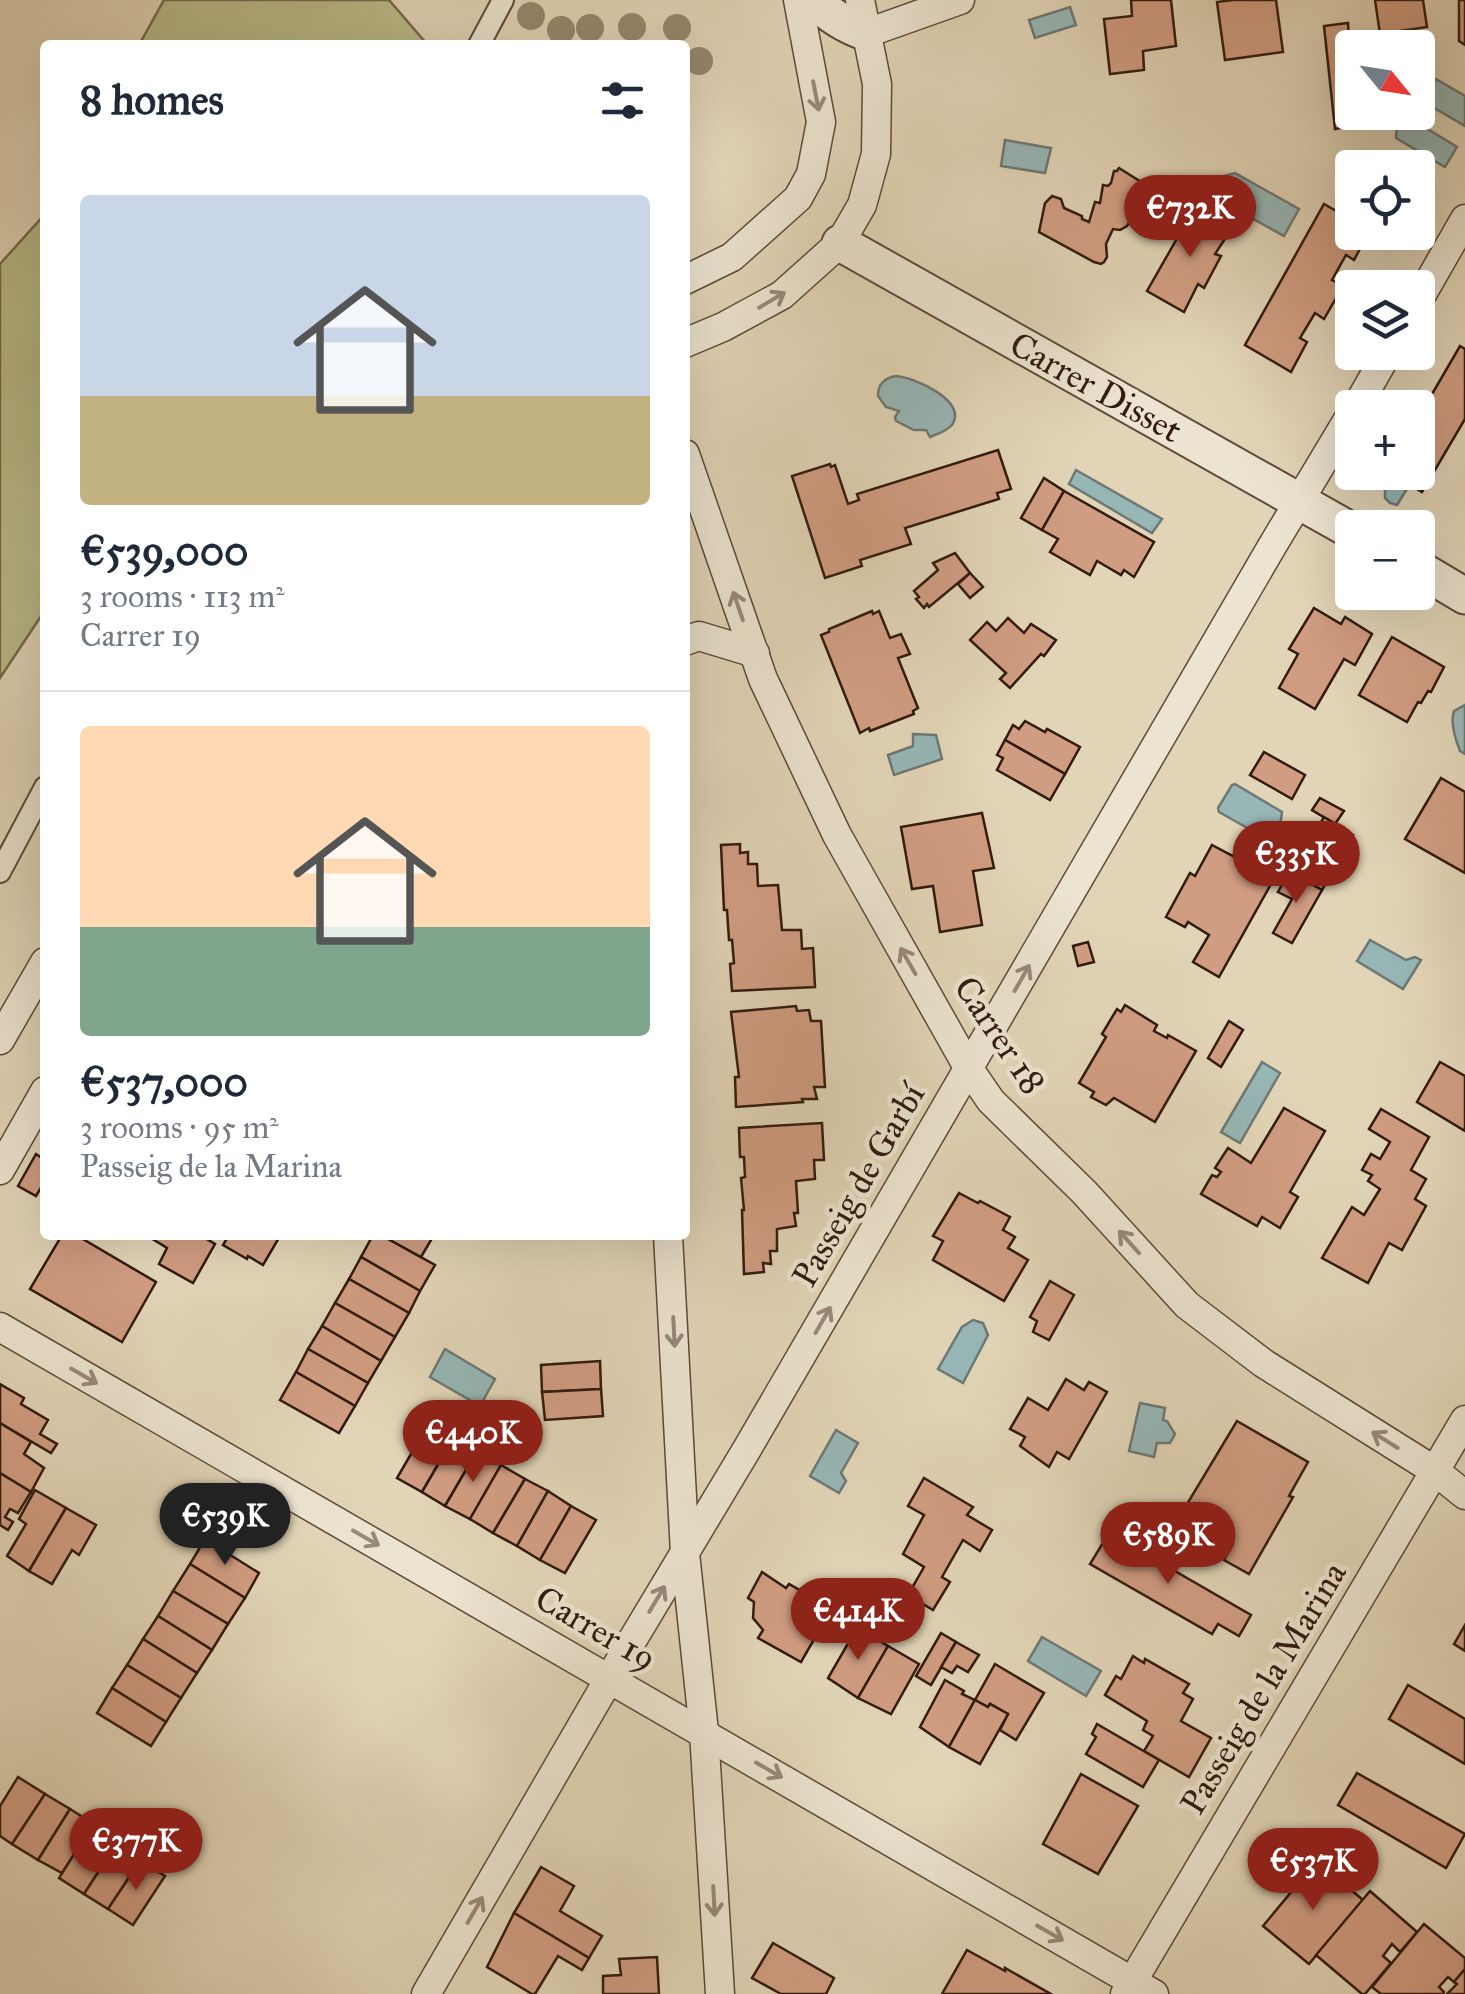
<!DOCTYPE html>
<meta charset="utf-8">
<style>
:root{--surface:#fff;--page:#f2f2f3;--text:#1f2937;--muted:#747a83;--line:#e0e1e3;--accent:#8f2418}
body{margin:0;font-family:"IM FELL Great Primer",serif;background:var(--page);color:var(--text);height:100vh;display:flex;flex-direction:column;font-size:38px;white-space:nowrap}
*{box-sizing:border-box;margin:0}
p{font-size:32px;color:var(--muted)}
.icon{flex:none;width:55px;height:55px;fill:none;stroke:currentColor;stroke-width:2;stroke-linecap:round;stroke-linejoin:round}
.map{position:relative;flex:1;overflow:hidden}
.panel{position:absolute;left:40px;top:40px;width:650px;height:1200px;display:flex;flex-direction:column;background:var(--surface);border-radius:10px;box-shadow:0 10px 40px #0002}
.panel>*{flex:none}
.needle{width:65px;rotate:120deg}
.fabs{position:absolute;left:1335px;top:30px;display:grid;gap:20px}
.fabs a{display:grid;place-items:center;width:100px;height:100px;border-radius:10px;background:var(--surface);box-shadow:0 10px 40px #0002;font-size:50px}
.price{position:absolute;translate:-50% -85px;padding:0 22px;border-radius:35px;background:var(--accent);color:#fff;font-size:32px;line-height:65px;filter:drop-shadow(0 2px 5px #0008)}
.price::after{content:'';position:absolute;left:50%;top:60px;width:30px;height:22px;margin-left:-15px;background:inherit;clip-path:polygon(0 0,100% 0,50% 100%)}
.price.active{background:#222;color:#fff}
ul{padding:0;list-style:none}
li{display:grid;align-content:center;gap:20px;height:530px;padding:0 40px}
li+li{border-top:2px solid var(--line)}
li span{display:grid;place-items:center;height:310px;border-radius:10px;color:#555}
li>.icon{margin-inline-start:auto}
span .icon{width:180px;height:180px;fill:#fffc;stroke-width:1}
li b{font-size:42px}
h2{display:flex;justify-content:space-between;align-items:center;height:120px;padding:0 40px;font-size:42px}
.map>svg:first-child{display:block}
.green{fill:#babb89;stroke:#766a4c;stroke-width:2.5}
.water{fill:#97b7b7;stroke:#6e7874;stroke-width:2.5}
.building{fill:#d19d82;stroke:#311a0f;stroke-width:2.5}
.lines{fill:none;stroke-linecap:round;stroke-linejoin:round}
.pedestrian-casing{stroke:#5d4939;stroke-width:24}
.minor-casing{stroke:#5d4939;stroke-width:31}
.tertiary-casing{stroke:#5d4939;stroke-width:39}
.pedestrian{stroke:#ece4d0;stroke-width:20}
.minor{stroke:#ece4d0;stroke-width:28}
.tertiary{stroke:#ece4d0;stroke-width:35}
.tree{fill:#97896f}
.oneway{stroke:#988979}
.labels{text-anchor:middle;stroke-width:9;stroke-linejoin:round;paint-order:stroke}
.street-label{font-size:35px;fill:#311a0f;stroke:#ece4d0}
</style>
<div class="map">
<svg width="1465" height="1994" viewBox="0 0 1465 1994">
<rect width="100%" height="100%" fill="#e2d5b7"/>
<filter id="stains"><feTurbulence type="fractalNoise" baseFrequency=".002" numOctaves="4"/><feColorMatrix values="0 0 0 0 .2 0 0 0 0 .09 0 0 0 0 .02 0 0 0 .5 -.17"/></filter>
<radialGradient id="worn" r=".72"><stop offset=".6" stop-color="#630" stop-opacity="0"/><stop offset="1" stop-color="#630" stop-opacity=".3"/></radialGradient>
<g class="green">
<path d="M164 0H389L426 43 425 45H139Z"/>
<path d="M45 214V610L0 678V264Z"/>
</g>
<g class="water">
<path d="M1070 7 1076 25 1035 38 1029 20Z"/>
<path d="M1436 79 1465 96V126L1424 102Z"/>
<path d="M1408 117 1457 147 1445 167 1396 138 1397 125Z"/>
<path d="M1005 140 1051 148 1045 173 1001 166Z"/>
<path d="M1235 173 1299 209 1284 236 1221 201 1212 182 1217 178Z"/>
<path d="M896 376C913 377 969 401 952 425 947 431 937 434 930 437L926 430H914L896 421 895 417 899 411 886 407 878 396C878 383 885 378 896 376Z"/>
<path d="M1076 470 1162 519 1152 533 1069 484Z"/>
<path d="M1361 473H1385L1393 482 1407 489 1397 505 1390 503 1385 498V483L1381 479 1358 478Z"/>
<path d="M1465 705V754L1460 751C1456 741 1450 723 1454 711Z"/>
<path d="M913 734 936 735 942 759 894 775 888 755 913 746Z"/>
<path d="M1235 784 1282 812C1279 833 1281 826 1267 839L1219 812 1218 808 1232 785Z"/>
<path d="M1370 940 1406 960 1415 957 1421 960 1403 989 1357 961Z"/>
<path d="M1262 1062 1280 1073 1240 1143 1221 1132Z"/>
<path d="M973 1320 983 1323 988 1335 963 1383 938 1369 962 1327Z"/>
<path d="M445 1349 495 1379 480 1406 430 1377Z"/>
<path d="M1140 1403 1165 1408 1163 1420 1167 1421 1175 1434 1170 1443H1157L1154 1457 1129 1451Z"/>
<path d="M836 1430 858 1443 841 1473 846 1481 839 1493 810 1476Z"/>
<path d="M1042 1637 1101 1671 1086 1696 1028 1661Z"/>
</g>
<g class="building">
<path d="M1131 0H1171L1176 46 1143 51 1144 70 1110 74 1104 19 1132 16Z"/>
<path d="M1233 0H1276L1283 52 1225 60 1217 2Z"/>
<path d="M1375 0H1423L1427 27 1380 34Z"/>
<path d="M1459 0H1465V45L1459 41Z"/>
<path d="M1348 23 1349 39H1352L1353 48 1352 112H1362L1363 124 1335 129 1324 26Z"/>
<path d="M1119 168 1149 187 1127 226 1120 230 1113 229 1106 244 1107 257 1104 262 1101 264 1094 262 1039 232 1045 203 1052 196 1061 199 1064 208 1082 216V219L1089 222 1095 202 1100 203 1103 185 1108 186 1111 183 1114 171H1117Z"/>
<path d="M1324 204 1352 220V232H1369L1354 260 1346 255 1332 280 1343 286 1324 319 1315 313 1300 338 1307 342 1291 372 1245 345Z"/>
<path d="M1195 207 1232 228 1215 254 1221 256 1204 288 1198 284 1184 312 1147 291Z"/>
<path d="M1460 346 1465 349V419L1422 492 1389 472H1418V418Z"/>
<path d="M998 450 1011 489 997 493 999 499 905 528 911 544 860 560 862 566 825 578 792 476 830 464 831 467 835 465 848 504 859 500 857 494Z"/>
<path d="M1044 478 1064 491 1042 530 1021 518Z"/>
<path d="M1064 491 1154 542 1134 577 1124 570 1121 575 1097 561 1090 575 1050 552 1058 539 1042 530Z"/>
<path d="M955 553 970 573 929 607 927 604 924 608 916 599 919 597 914 591 938 570 933 563Z"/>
<path d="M970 573 983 587 970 598 958 584Z"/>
<path d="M1314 608 1341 624 1345 617 1372 634 1355 665 1344 659 1315 709 1279 688 1298 654 1289 649Z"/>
<path d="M872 611 873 614 879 611 890 638 901 634 910 654 898 658 918 708 913 711 914 714 870 731 869 728 860 733 821 635 829 632V629Z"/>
<path d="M1008 618 1024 633 1031 624 1056 640 1044 656 1041 654 1010 688 1000 679 1006 673 970 640 987 622 996 631Z"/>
<path d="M1392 637 1444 667 1431 692 1428 691 1421 703 1418 702 1407 722 1359 695Z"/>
<path d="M1025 721 1045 732 1047 729 1080 747 1065 774 1005 740 1013 725 1019 729Z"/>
<path d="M1005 740 1065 774 1050 800 997 770 1003 758 997 755Z"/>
<path d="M1264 752 1305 775 1292 799 1250 775Z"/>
<path d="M1441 778 1465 792V873L1405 839Z"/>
<path d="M1320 798 1344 811 1335 824 1312 810Z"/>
<path d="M982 813 994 868 973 871 982 925 940 932 933 886 912 889 901 827Z"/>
<path d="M1324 817 1353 835 1322 890 1292 874Z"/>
<path d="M740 844V853L748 852V864H757L758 886 778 885 782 930H801L802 949 813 948 815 987 732 991 730 964 734 963 732 940H729L727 910H724L721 845Z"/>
<path d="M1212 845 1233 856 1239 847 1262 860 1253 874 1271 884 1219 977 1193 962 1209 935 1188 922 1185 927 1166 917 1190 873 1195 876Z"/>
<path d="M1289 872 1322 890 1292 943 1273 933 1292 899 1278 892Z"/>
<path d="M1088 942 1094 962 1078 966 1073 946Z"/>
<path d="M1125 1005 1157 1025 1154 1031 1167 1038 1168 1035 1196 1051 1155 1122 1114 1098 1106 1105 1091 1097 1094 1092 1079 1083 1106 1037 1102 1034 1117 1009 1121 1012Z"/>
<path d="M796 1006 797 1011 809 1010 811 1021H821L825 1087H814L817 1099H802L803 1102 736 1107 735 1077H739L731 1012Z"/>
<path d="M1229 1021 1243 1030 1221 1067 1208 1058Z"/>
<path d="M1440 1062 1465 1076V1131L1417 1102Z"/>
<path d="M1284 1108 1325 1131 1290 1192 1298 1197 1280 1228 1262 1217 1257 1226 1201 1194 1212 1175 1217 1177 1221 1172 1215 1168 1228 1148 1251 1163Z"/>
<path d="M1381 1109 1429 1137 1411 1170 1426 1179 1415 1199 1426 1206 1402 1250 1389 1243 1368 1283 1322 1258 1352 1207 1364 1215 1380 1189 1368 1181 1372 1175 1362 1170 1371 1154 1380 1159 1390 1142 1369 1129Z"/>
<path d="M822 1123 824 1160H814L815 1179 796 1181 798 1213H794L796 1226 777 1229V1251H770L771 1264 763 1263 764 1272 744 1274 742 1210H744L741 1178 745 1177 744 1157H740L739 1128Z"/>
<path d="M36 1154 45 1160V1181L36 1196 18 1186Z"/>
<path d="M959 1193 978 1203 980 1201 1010 1217 1003 1230 1015 1237 1008 1248 1028 1260 1004 1301 933 1260 943 1241 933 1236Z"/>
<path d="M62 1235H76L156 1282 122 1342 30 1289Z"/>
<path d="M146 1235H200L215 1244 193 1283 159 1264 167 1248Z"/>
<path d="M229 1235H278L280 1236 263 1265 248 1256 247 1259 223 1245Z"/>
<path d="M373 1235H381L435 1265 420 1291 361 1257Z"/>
<path d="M381 1235H434L421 1257Z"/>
<path d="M361 1257 420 1291 409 1313 349 1279Z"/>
<path d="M349 1279 409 1313 395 1337 335 1303Z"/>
<path d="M1050 1281 1074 1295 1049 1340 1033 1332 1037 1321 1030 1317Z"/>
<path d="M335 1303 395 1337 381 1361 322 1326Z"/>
<path d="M322 1326 381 1361 368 1383 308 1349Z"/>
<path d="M308 1349 368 1383 355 1406 296 1372Z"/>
<path d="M600 1361 601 1389 542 1392 541 1365Z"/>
<path d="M296 1372 355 1406 339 1433 280 1400Z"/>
<path d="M1066 1379 1084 1390 1089 1382 1107 1392 1069 1459 1057 1452 1049 1467 1020 1446 1025 1437 1010 1429 1028 1398 1048 1410Z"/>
<path d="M0 1384 24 1398 21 1404 48 1420 40 1434 57 1444 51 1453 0 1423Z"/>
<path d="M601 1389 603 1416 545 1420 542 1392Z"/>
<path d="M1237 1421 1308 1462 1289 1496 1293 1497 1249 1574 1224 1560 1233 1544 1200 1525 1197 1530 1178 1519Z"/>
<path d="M0 1423 31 1442 24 1454 44 1468 31 1492 0 1473Z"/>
<path d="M429 1423 454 1437 422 1492 397 1478Z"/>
<path d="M454 1437 477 1451 445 1506 422 1492Z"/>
<path d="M477 1451 501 1465 470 1519 445 1506Z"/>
<path d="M501 1465 525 1479 493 1533 470 1519Z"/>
<path d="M0 1473 31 1492 18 1513 10 1509 5 1517 13 1522 8 1530 0 1525Z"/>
<path d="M924 1478 973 1507 967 1515 992 1530 980 1551 963 1540 942 1577 950 1582 933 1610 908 1595 924 1567 903 1554 924 1515 908 1506Z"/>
<path d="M525 1479 548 1491 517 1546 493 1533Z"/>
<path d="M35 1490 66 1508 29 1571 7 1556 26 1524 19 1519Z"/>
<path d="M548 1491 571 1506 540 1560 517 1546Z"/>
<path d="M571 1506 596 1520 565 1573 540 1560Z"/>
<path d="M66 1508 96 1525 79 1555 72 1550 52 1584 29 1571Z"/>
<path d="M1109 1533 1251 1615 1239 1636 1218 1624 1212 1634 1090 1564Z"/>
<path d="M205 1539 259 1573 245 1598 190 1564Z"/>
<path d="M190 1564 245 1598 228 1624 173 1591Z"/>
<path d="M762 1572 786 1588 789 1584 825 1605 817 1620 823 1624 801 1662 758 1638 763 1630 753 1618 754 1602 748 1598Z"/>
<path d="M173 1591 228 1624 212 1650 158 1616Z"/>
<path d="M158 1616 212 1650 197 1673 143 1639Z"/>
<path d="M1465 1625V1651L1454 1644Z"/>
<path d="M857 1628 888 1646 858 1698 828 1678Z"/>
<path d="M941 1633 956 1642 931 1685 916 1676Z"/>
<path d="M143 1639 197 1673 181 1698 127 1665Z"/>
<path d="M956 1642 979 1655 968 1672 957 1666 952 1673 941 1667Z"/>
<path d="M888 1646 919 1664 891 1714 858 1698Z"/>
<path d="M1133 1656 1144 1663 1145 1659 1189 1684 1183 1693 1193 1699 1181 1721 1211 1738 1189 1777 1144 1751 1153 1736 1143 1730 1147 1721 1105 1695 1116 1676 1121 1679Z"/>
<path d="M995 1664 1044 1693 1016 1740 1000 1730 1008 1714 990 1704 988 1707 975 1700Z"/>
<path d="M127 1665 181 1698 166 1722 112 1688Z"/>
<path d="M945 1680 964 1691 962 1694 975 1700 949 1747 920 1727Z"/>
<path d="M1408 1685 1465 1719V1764L1389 1719Z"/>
<path d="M112 1688 166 1722 151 1746 97 1713Z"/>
<path d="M975 1700 988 1707 990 1704 1008 1714 980 1764 949 1747Z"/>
<path d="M1097 1724 1159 1760 1143 1787 1086 1754 1096 1737 1092 1734Z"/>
<path d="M1357 1773 1465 1834 1446 1868 1338 1805Z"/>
<path d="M1081 1774 1138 1806 1098 1874 1043 1844Z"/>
<path d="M18 1777 45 1794 12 1844 0 1836V1806Z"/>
<path d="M45 1794 70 1809 38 1860 12 1844Z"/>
<path d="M70 1809 94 1824 62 1873 38 1860Z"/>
<path d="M90 1829 116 1845 84 1894 59 1878Z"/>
<path d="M116 1845 140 1861 108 1909 84 1894Z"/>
<path d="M140 1861 165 1876 133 1925 108 1909Z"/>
<path d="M1317 1861 1363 1900 1309 1964 1263 1926Z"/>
<path d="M541 1867 574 1886 560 1911 602 1936 589 1958 514 1913Z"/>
<path d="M1370 1891 1417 1932 1400 1952 1392 1944 1383 1956 1391 1963 1365 1994H1362L1316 1955Z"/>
<path d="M514 1913 589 1958 582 1970 558 1956 535 1994H532L487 1967Z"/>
<path d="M1424 1924 1465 1958V1969L1454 1982 1448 1977 1439 1987 1444 1992 1443 1994H1381L1372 1987Z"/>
<path d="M773 1943 834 1978 826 1994H781L752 1978Z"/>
<path d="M967 1950 1005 1971V1968L1051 1994H942Z"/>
<path d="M657 1957 659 1994H603V1976L621 1975 619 1959Z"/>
<path d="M1465 1969V1994H1447L1457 1984 1454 1982Z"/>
</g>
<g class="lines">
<g class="pedestrian-casing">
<g id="pedestrian">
<path d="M479 45 503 0"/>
<path d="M0 872 45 787"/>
</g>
</g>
<g class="minor-casing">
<g id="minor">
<path d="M867 33 960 0"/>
<path d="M685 280 732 257 798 198 811 174 821 122 798 0"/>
<path d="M1418 301 1465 219"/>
<path d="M685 343 723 327 782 295 840 243 862 205 876 154 877 84 860 0"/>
<path d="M1356 408 1388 352"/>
<path d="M685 454 763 679 837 835 969 1069 991 1101 1084 1192 1187 1305 1263 1363 1435 1471 1465 1495"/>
<path d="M685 641 699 636 755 653"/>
<path d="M0 1040 45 962"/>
<path d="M0 1170 45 1091"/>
<path d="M668 1235 685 1553 704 1732 720 1994"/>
<path d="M0 1327 1154 1994"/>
<path d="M426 1994 609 1679 747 1449 1271 548 1352 413"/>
<path d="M1125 1994 1465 1420"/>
</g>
</g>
<g class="tertiary-casing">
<g id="tertiary">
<path d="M814 0C830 16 846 26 867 33"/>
<path d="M840 243 1352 531"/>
<path d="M1418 568 1465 596"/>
</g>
</g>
<use href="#pedestrian" class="pedestrian"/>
<use href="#minor" class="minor"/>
<use href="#tertiary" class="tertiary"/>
</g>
<g class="tree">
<circle cx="531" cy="16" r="14"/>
<circle cx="632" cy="27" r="14"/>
<circle cx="590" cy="28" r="14"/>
<circle cx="677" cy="28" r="14"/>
<circle cx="561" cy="30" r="14"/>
<circle cx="699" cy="61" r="14"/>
</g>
<defs><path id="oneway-shaft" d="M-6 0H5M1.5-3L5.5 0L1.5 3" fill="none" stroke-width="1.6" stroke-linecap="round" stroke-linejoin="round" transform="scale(2.5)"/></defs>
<g class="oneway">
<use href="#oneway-shaft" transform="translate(816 96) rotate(79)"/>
<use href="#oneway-shaft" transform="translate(772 300) rotate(-31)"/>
<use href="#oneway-shaft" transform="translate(738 606) rotate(-109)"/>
<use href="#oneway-shaft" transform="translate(908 961) rotate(-120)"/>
<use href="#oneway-shaft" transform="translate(1022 978) rotate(-60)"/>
<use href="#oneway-shaft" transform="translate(1129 1242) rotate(-132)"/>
<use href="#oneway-shaft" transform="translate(823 1320) rotate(-60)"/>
<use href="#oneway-shaft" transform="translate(674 1332) rotate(87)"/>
<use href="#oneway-shaft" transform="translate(84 1376) rotate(30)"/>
<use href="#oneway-shaft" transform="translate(1385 1440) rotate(-148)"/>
<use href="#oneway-shaft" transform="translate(366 1538) rotate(30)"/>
<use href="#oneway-shaft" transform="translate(657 1599) rotate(-59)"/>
<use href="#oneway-shaft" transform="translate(769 1770) rotate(30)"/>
<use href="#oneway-shaft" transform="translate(714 1901) rotate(87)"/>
<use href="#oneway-shaft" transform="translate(475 1910) rotate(-60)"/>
<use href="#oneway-shaft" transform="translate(1050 1933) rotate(30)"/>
</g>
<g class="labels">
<g class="street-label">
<text transform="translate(1096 387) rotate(29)" y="12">Carrer Disset</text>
<text transform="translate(1000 1035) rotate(56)" y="12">Carrer 18</text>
<text transform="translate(858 1185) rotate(-60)" y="12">Passeig de Garbí</text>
<text transform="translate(596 1628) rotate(30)" y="12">Carrer 19</text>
<text transform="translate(1263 1688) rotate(-59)" y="12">Passeig de la Marina</text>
</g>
</g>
<rect width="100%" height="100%" filter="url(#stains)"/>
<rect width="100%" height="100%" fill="url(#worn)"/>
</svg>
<div class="fabs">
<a><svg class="needle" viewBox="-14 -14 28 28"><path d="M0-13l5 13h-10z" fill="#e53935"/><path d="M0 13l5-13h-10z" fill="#747a83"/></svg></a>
<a><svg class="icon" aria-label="locate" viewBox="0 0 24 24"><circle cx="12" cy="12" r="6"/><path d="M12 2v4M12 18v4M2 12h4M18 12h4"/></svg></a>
<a><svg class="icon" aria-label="layers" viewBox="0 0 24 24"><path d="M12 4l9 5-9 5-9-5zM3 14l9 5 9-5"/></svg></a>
<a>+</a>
<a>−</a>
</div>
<b class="price" style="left:1190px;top:260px">€732K</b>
<b class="price" style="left:1296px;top:906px">€335K</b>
<b class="price" style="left:473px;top:1485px">€440K</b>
<b class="price active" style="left:225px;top:1568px">€539K</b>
<b class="price" style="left:1168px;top:1587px">€589K</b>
<b class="price" style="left:858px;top:1663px">€414K</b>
<b class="price" style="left:136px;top:1893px">€377K</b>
<b class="price" style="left:1313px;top:1913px">€537K</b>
<section class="panel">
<h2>8 homes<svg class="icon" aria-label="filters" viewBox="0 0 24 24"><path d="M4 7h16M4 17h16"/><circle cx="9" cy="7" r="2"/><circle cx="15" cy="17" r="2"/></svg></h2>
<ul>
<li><span style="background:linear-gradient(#c9d6e8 65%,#c2b280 0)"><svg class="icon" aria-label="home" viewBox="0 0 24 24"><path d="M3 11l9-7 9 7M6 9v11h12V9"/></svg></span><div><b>€539,000</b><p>3 rooms · 113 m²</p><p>Carrer 19</p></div></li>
<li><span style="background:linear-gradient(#ffd9b3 65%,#7fa58c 0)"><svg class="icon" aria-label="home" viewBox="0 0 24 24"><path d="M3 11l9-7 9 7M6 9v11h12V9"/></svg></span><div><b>€537,000</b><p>3 rooms · 95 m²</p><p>Passeig de la Marina</p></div></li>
</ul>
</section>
</div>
